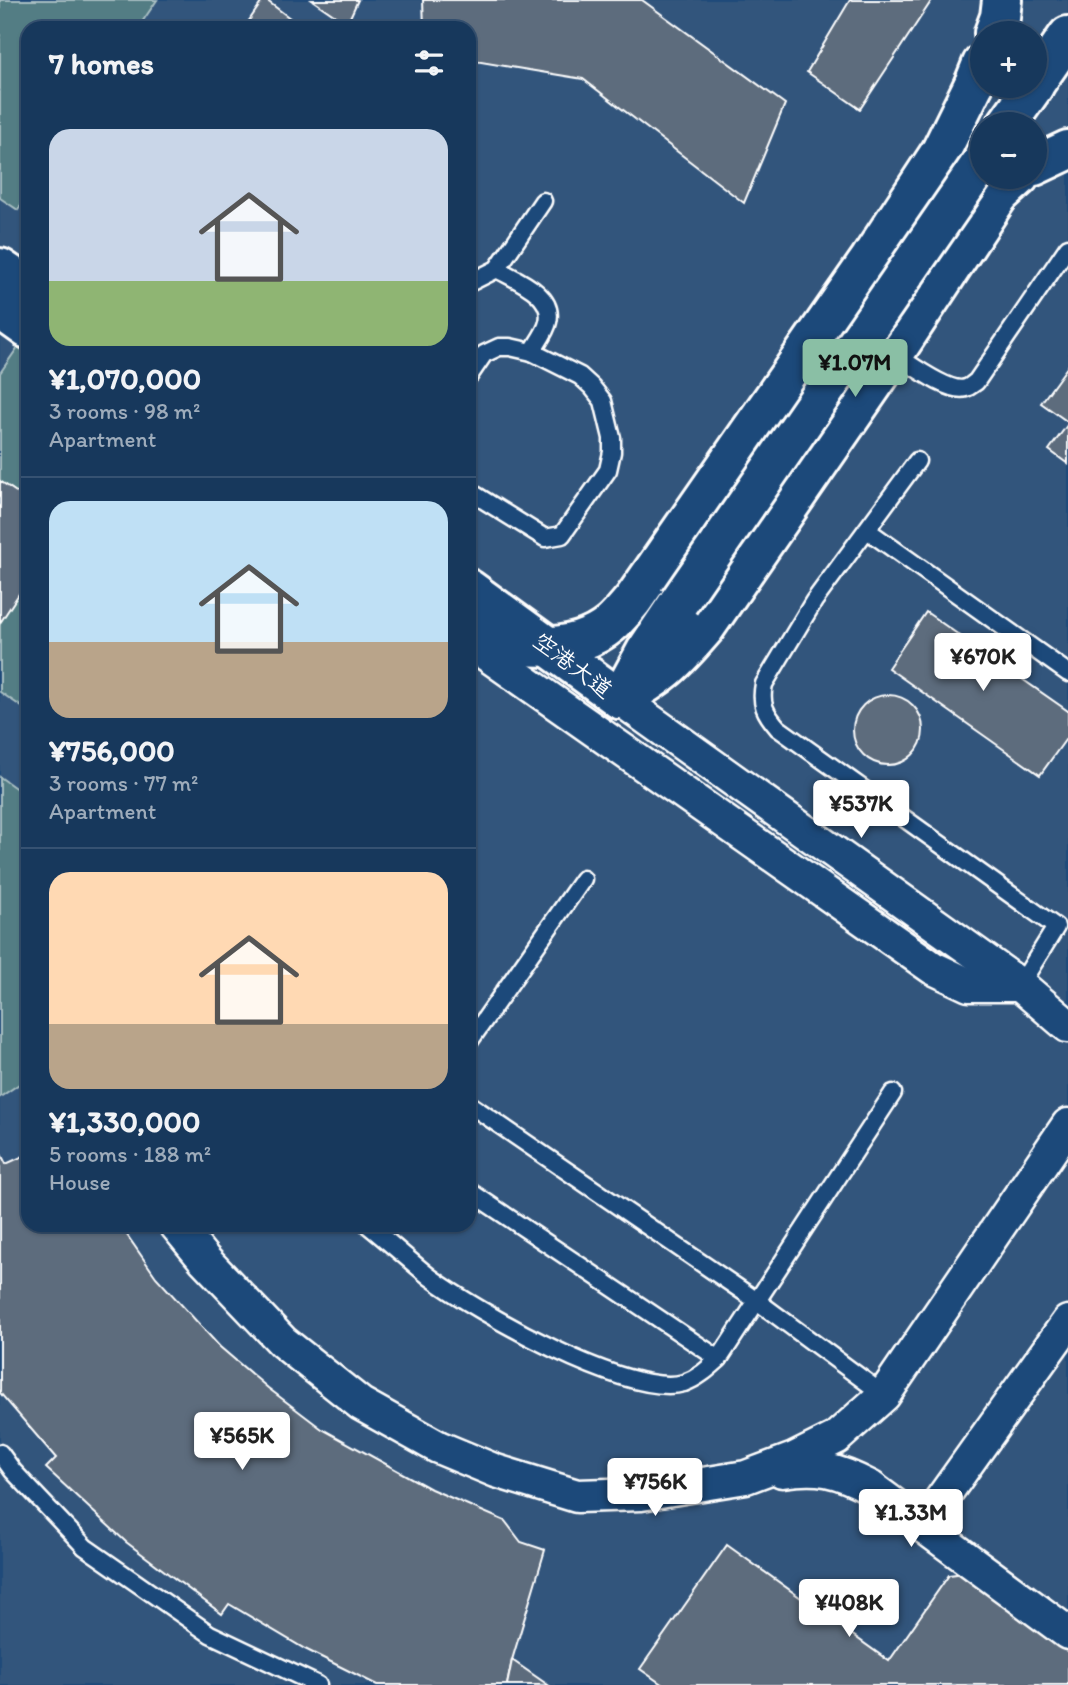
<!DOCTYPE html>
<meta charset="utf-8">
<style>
:root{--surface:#17385c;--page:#244365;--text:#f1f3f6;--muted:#9eacbb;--line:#365272;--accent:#8abfa5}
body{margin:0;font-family:Itim,"LXGW WenKai TC",sans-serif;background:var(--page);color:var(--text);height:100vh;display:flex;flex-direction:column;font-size:26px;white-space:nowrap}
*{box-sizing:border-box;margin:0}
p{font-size:23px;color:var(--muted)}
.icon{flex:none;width:38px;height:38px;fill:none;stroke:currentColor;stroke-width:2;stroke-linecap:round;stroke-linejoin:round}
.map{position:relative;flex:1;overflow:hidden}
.side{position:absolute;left:21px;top:21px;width:455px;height:1211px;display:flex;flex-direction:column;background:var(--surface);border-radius:21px;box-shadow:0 2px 5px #0004,0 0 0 2px var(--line)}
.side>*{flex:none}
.tools{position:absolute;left:970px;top:21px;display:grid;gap:14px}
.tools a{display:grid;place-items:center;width:77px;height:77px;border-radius:50%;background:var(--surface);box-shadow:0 2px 5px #0004,0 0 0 2px var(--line);font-size:35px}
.price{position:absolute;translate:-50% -60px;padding:0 16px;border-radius:7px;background:#fff;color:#222;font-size:23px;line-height:46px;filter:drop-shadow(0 2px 4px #0008)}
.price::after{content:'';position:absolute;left:50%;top:42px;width:21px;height:16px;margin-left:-10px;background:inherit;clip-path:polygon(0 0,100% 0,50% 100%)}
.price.selected{background:var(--accent);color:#111}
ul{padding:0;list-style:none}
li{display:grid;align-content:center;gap:14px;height:371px;padding:0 28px}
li+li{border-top:2px solid var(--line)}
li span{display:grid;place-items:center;height:217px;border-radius:21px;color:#555}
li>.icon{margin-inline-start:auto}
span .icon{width:126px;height:126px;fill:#fffc;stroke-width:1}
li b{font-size:30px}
h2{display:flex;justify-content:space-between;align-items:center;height:84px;padding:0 28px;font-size:30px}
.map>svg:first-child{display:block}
.built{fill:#32547b;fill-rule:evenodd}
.green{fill:#527d84;stroke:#a8bec2;stroke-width:2}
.building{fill:#5d6c7d;stroke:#fff;stroke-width:2}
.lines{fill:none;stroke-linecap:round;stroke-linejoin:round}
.service-casing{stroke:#fff;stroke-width:21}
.minor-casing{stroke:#fff;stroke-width:37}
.tertiary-casing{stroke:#fff;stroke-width:44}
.secondary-casing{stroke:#fff;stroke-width:44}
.primary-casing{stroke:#fff;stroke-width:44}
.trunk-casing{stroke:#fff;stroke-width:44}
.motorway-casing{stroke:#fff;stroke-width:44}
.service{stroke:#1f4a7a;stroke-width:16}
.minor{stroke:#1f4a7a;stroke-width:32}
.tertiary{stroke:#1f4a7a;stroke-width:38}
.secondary{stroke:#1f4a7a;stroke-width:38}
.primary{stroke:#1f4a7a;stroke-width:38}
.trunk{stroke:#1f4a7a;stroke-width:38}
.motorway{stroke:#1f4a7a;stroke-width:38}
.secondary-bridge-casing{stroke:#fff;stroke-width:44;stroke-linecap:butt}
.secondary-bridge{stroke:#1f4a7a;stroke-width:38}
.labels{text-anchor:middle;stroke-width:6;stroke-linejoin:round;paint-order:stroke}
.street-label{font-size:23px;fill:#fff;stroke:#1f4a7a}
</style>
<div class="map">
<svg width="1068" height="1685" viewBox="0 0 1068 1685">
<rect width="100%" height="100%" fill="#1f4a7a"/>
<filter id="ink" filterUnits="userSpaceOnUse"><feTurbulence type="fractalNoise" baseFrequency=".0143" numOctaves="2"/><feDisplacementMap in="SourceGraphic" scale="14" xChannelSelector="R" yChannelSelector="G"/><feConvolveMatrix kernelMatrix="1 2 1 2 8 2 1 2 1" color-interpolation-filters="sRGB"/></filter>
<g filter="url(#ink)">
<path class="built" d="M0 0H1068V1685H0ZM28 28H469V1225H28ZM982 33H1034V86H982ZM982 124H1034V177H982Z"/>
<g class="green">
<path d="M0 0H157L138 28H28V195L18 210 0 198Z"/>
<path d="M18 347 28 355V500L0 481V373Z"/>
<path d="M28 579V711L0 692V622Z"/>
<path d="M0 777 28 797V1078L0 1097Z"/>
</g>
<g class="building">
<path d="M263 0H266L303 28H244Z"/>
<path d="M312 0H358L347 24Z"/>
<path d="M423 0H642L785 104 744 203 583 79 469 60V28H424Z"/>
<path d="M850 0H932L860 109 807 72Z"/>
<path d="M1068 366V422L1041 403Z"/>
<path d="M1068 424V464L1049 450Z"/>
<path d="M0 481 28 500V580L0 623Z"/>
<path d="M926 612 1068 711V736L1040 775 888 668Z"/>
<circle cx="888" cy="730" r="35"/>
<path d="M0 1152 6 1164 28 1154V1225H120L156 1277 220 1347 268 1388 322 1429 431 1489 505 1521 521 1542 545 1550 512 1660 507 1685H377L305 1649 229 1604 222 1614 126 1542 46 1468 56 1458 0 1393Z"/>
<path d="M727 1545 889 1661 949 1575 972 1572 1068 1642V1685H663L640 1669Z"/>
<path d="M512 1660 548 1685H507Z"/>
</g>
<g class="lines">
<g class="service-casing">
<g id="service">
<path d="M497 269C516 280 555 294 548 322 546 332 537 343 532 352"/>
<path d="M469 283 497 269 543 201"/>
<path d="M894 354C909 363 949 394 966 388 970 387 972 384 976 382L1068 247"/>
<path d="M469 376 484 354 499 347H510L532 352 580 376 592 387 603 401 612 438V452L608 470 562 535 545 538 469 491"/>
<path d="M917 461 814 601 764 684C760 704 765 713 778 728L1056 927 1020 985"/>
<path d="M867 530 1068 673"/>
<path d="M469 1042 583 879"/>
<path d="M469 1104 757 1301 884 1395"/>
<path d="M469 1191 719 1359"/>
<path d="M368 1225C389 1242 409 1260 430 1277 476 1311 629 1399 684 1383 698 1378 708 1369 719 1359L893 1093"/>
<path d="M0 1453 13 1471 85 1547 210 1634 318 1685"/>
</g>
</g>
<g class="minor-casing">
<g id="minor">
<path d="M469 642 933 968 969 985H1020"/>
<path d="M620 699 1020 985 1068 1026"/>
<path d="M176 1225 204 1259 283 1342 361 1404 438 1447 496 1471 577 1496 641 1494 746 1477 794 1459 836 1438 884 1395 1068 1125"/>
<path d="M782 1471C818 1465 838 1470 870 1487L1068 1633"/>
<path d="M923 1525 1068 1322"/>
</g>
</g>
<g class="tertiary-casing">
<path id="tertiary" d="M620 699C661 677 675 663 705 628L894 354 999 195 973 176"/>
</g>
<g class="secondary-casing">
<g id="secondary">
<path d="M1034 85 1068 36"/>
<path d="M1007 124 1034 86"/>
</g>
</g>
<g class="primary-casing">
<g id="primary">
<path d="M0 268 28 287"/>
<path d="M0 309 28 329"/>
<path d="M469 589 620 699"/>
<path d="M469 634C512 649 573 656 611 624 619 617 626 608 633 600L870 259 941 151 974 84"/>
</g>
</g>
<g class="trunk-casing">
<g id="trunk">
<path d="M994 33 1000 17 1002 0"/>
<path d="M974 84 982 64"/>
<path d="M1034 166 1068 150"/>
<path d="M999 195 1019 177"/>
</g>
</g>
<g class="motorway-casing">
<path id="motorway" d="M620 699 646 651 679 602"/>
</g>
<use href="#service" class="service"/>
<use href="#minor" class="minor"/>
<use href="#tertiary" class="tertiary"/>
<use href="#secondary" class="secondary"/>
<use href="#primary" class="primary"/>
<use href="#trunk" class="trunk"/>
<use href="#motorway" class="motorway"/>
<g class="secondary-bridge-casing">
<path id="secondary-bridge" d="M679 602 982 162"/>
</g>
<use href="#secondary-bridge" class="secondary-bridge"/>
</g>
</g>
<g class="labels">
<g class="street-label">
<text transform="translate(573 665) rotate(37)" y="8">空港大道</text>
</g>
</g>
</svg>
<div class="tools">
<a>+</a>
<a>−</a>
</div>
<b class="price selected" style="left:855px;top:399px">¥1.07M</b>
<b class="price" style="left:983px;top:693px">¥670K</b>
<b class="price" style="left:861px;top:840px">¥537K</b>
<b class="price" style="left:242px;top:1472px">¥565K</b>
<b class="price" style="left:655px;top:1518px">¥756K</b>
<b class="price" style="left:911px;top:1549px">¥1.33M</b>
<b class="price" style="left:849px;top:1639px">¥408K</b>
<section class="side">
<h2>7 homes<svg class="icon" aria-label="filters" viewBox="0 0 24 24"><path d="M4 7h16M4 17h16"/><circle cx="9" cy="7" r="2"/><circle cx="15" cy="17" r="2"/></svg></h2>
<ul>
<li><span style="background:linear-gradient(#c9d6e8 70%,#8fb573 0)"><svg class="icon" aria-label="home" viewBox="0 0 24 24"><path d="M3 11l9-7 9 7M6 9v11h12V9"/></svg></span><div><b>¥1,070,000</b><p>3 rooms · 98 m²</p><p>Apartment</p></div></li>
<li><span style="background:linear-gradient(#bfe0f5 65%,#b9a48a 0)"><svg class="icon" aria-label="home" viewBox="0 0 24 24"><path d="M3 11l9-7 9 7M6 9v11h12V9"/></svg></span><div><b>¥756,000</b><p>3 rooms · 77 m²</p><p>Apartment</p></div></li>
<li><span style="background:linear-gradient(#ffd9b3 70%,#b9a48a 0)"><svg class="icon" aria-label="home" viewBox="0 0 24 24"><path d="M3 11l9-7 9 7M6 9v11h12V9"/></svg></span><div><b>¥1,330,000</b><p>5 rooms · 188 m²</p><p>House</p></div></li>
</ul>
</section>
</div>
